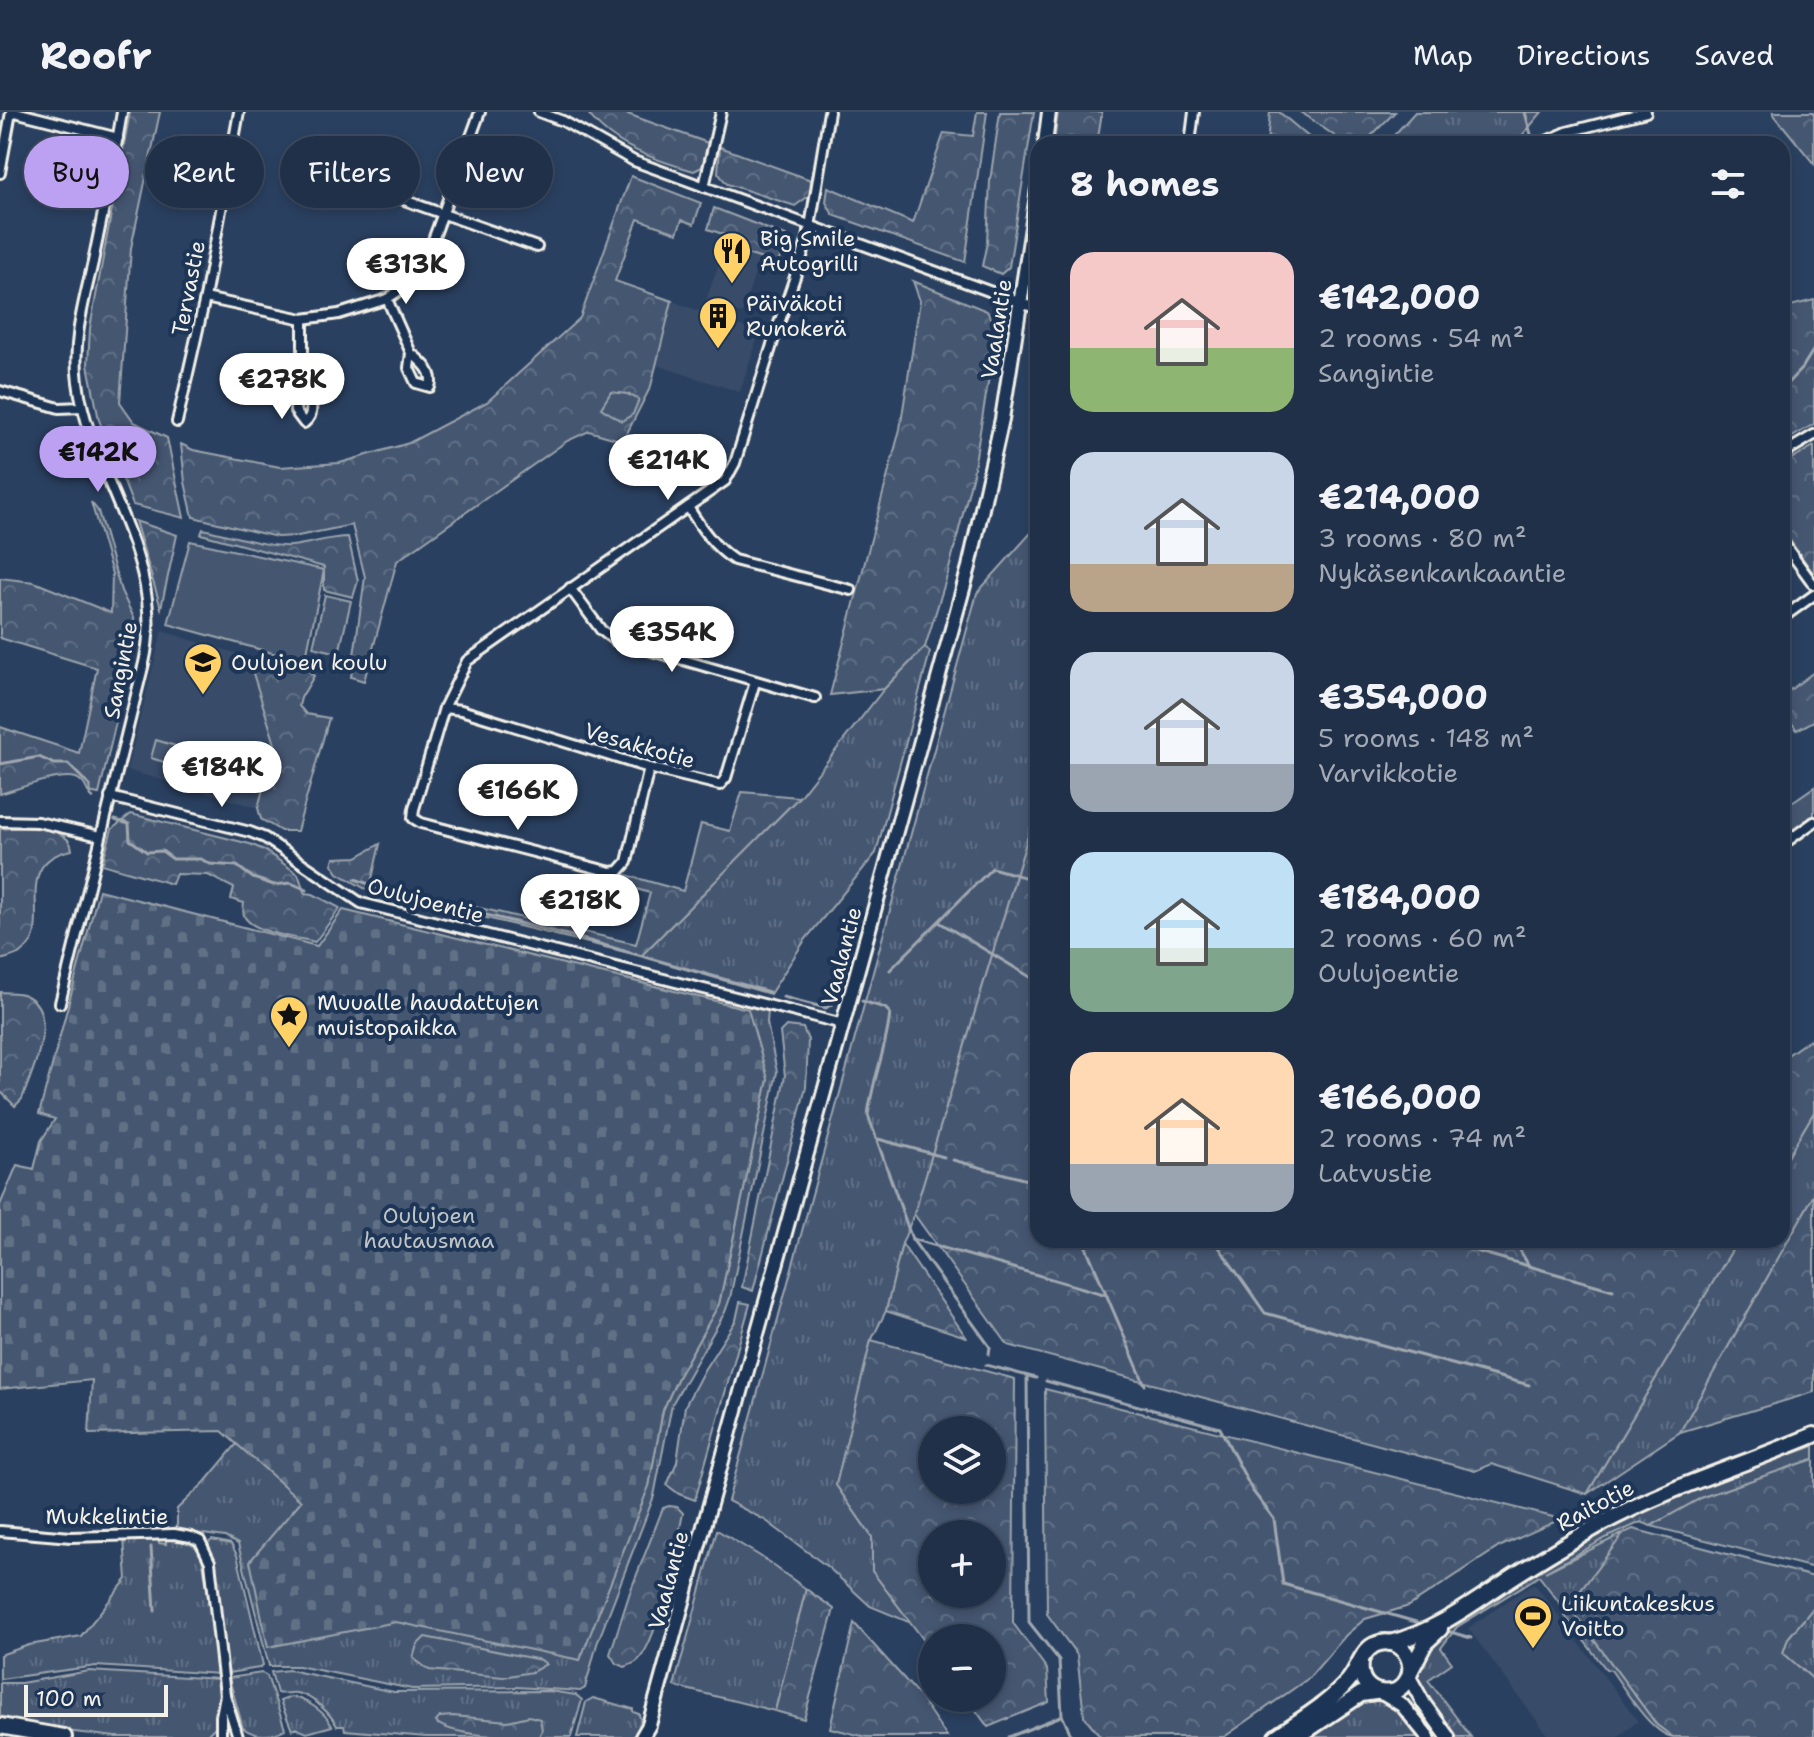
<!DOCTYPE html>
<meta charset="utf-8">
<style>
:root{--surface:#203048;--page:#2d3c52;--text:#f1f3f6;--muted:#a2a9b4;--line:#3d4b60;--accent:#bca0f2}
body{margin:0;font-family:"Shantell Sans",sans-serif;background:var(--page);color:var(--text);height:100vh;display:flex;flex-direction:column;font-size:30px;white-space:nowrap}
*{box-sizing:border-box;margin:0}
p{font-size:26px;color:var(--muted)}
.icon{flex:none;width:44px;height:44px;fill:none;stroke:currentColor;stroke-width:2;stroke-linecap:round;stroke-linejoin:round}
.map{position:relative;flex:1;overflow:hidden}
.drawer{position:absolute;left:1030px;top:24px;width:760px;height:1112px;display:flex;flex-direction:column;background:var(--surface);border-radius:24px;box-shadow:0 4px 12px #0003,0 0 0 2px var(--line)}
.drawer>*{flex:none}
.top-card{position:absolute;left:24px;top:24px;width:760px;height:72px;display:flex;gap:16px}
.controls{position:absolute;left:918px;top:1304px;display:grid;gap:16px}
.controls a{display:grid;place-items:center;width:88px;height:88px;border-radius:50%;background:var(--surface);box-shadow:0 4px 12px #0003,0 0 0 2px var(--line);font-size:40px}
.scale{position:absolute;left:24px;bottom:20px;width:144px;box-sizing:border-box;padding-left:8px;border:4px solid #f4f1e8;border-top:0;font-size:22px;line-height:28px;white-space:nowrap;color:#f4f1e8;-webkit-text-stroke:6px #1d3557;paint-order:stroke}
.price{position:absolute;translate:-50% -68px;padding:0 18px;border-radius:28px;background:#fff;color:#222;font-size:26px;line-height:52px;filter:drop-shadow(0 2px 4px #0008)}
.price::after{content:'';position:absolute;left:50%;top:48px;width:24px;height:18px;margin-left:-12px;background:inherit;clip-path:polygon(0 0,100% 0,50% 100%)}
.price.active{background:var(--accent);color:#111}
ul{padding:0;list-style:none}
li{display:flex;align-items:center;gap:24px;height:200px;padding:0 40px}
li span{display:grid;place-items:center;flex:none;width:224px;height:160px;border-radius:24px;color:#555}
li>.icon{margin-inline-start:auto}
span .icon{width:96px;height:96px;fill:#fffc;stroke-width:1}
li b{font-size:34px}
h2{display:flex;justify-content:space-between;align-items:center;height:96px;padding:0 40px;font-size:34px}
.pill{padding:0 28px;border-radius:36px;background:var(--surface);box-shadow:0 4px 12px #0003,0 0 0 2px var(--line);font-size:28px;line-height:72px}
.pill.active{background:var(--accent);color:#111}
header{display:flex;align-items:center;gap:48px;box-sizing:border-box;height:112px;padding:0 40px;background:var(--surface);border-bottom:2px solid var(--line)}
header strong{font-size:38px}
nav{display:flex;gap:44px;margin-inline-start:auto;font-size:28px}
.map>svg:first-child{display:block}
.built{fill:#374c69}
.grass{fill:url(#grass-tufts);stroke:#9ca4ac;stroke-width:2;fill-rule:evenodd}
.forest{fill:url(#forest-crowns);stroke:#9ca4ac;stroke-width:2;fill-rule:evenodd}
.cemetery{fill:url(#cemetery-stones);stroke:#9ca4ac;stroke-width:2}
.park{fill:#445771;stroke:#9ca4ac;stroke-width:2}
.lines{fill:none;stroke-linecap:round;stroke-linejoin:round}
.stream{stroke:#a1a8b0;stroke-width:3}
.street-casing{stroke:#f4f1e8;stroke-width:14}
.secondary-casing{stroke:#f4f1e8;stroke-width:18}
.primary-casing{stroke:#f4f1e8;stroke-width:20}
.street{stroke:#1d3557;stroke-width:8}
.secondary{stroke:#1d3557;stroke-width:12}
.primary{stroke:#1d3557;stroke-width:14}
.labels{text-anchor:middle;stroke-width:8;stroke-linejoin:round;paint-order:stroke}
.poi-label{font-size:22px;fill:#f4f1e8;stroke:#1d3557;text-anchor:start}
.street-label{font-size:22px;fill:#f4f1e8;stroke:#1d3557}
.park-label{font-size:22px;fill:#bfc3c4;stroke:#1d3557}
</style>
<header>
<strong>Roofr</strong>
<nav><a>Map</a><a>Directions</a><a>Saved</a></nav>
</header>
<div class="map">
<svg width="1814" height="1625" viewBox="0 0 1814 1625">
<defs>
<pattern id="grass-tufts" width="24" height="20" patternUnits="userSpaceOnUse" patternTransform="scale(2)"><rect width="24" height="20" fill="#445771"/><path d="M3 7l-1-3M5 7V3M7 7l1-3M15 17l-1-3M17 17v-4M19 17l1-3" fill="none" stroke="#607085"/></pattern>
<pattern id="forest-crowns" width="20" height="18" patternUnits="userSpaceOnUse" patternTransform="scale(2)"><rect width="20" height="18" fill="#445771"/><path d="M2 6a3 3 0 1 1 6 0M12 15a3 3 0 1 1 6 0" fill="none" stroke="#607085"/></pattern>
<pattern id="cemetery-stones" width="16" height="16" patternUnits="userSpaceOnUse" patternTransform="scale(2)"><rect width="16" height="16" fill="#445771"/><path d="M2 7V4a2 2 0 0 1 4 0v3zM10 15v-3a2 2 0 0 1 4 0v3z" fill="#607085"/></pattern>
</defs>
<rect width="100%" height="100%" fill="#2a4060"/>
<filter id="ink" filterUnits="userSpaceOnUse"><feTurbulence type="fractalNoise" baseFrequency=".0125" numOctaves="2"/><feDisplacementMap in="SourceGraphic" scale="16" xChannelSelector="R" yChannelSelector="G"/><feConvolveMatrix kernelMatrix="1 2 1 2 8 2 1 2 1" color-interpolation-filters="sRGB"/></filter>
<g filter="url(#ink)">
<g class="built">
<path d="M725 135 760 146 742 202 705 191Z"/>
<path d="M672 189 759 221 740 280 656 253Z"/>
<path d="M162 519 255 547 252 558 275 632 258 696 127 658Z"/>
<path d="M1534 1471 1638 1609 1618 1625H1549L1468 1516Z"/>
</g>
<g class="grass">
<path d="M1415 0H1542L1515 32H1386Z"/>
<path d="M1038 413V691L914 1102 902 1132 886 1199 871 1229 836 1373 872 1425V1459L911 1511 870 1494 829 1456 765 1408 728 1389 977 481Z"/>
<path d="M925 535 930 540 876 741 805 828 770 882 641 844 799 685 884 577Z"/>
<path d="M1814 675V706L1782 726V697Z"/>
<path d="M626 867 705 887 709 884 768 898 767 911 777 960 730 1186 725 1200 672 1292 654 1384 597 1532 585 1576 580 1579 516 1575 412 1577 298 1554H269L238 1432 225 1425 173 1418 177 1413V1397L205 1370ZM768 967 719 1192 678 1265 663 1298 649 1374 418 1515Z"/>
<path d="M1814 1000V1083L1680 1320 1587 1382 1738 1128H1782V1054Z"/>
<path d="M1814 1334V1347L1703 1385 1651 1414 1641 1410 1606 1426 1545 1460 1624 1421 1569 1494 1657 1613 1674 1625C1652 1624 1624 1576 1611 1558L1606 1557 1565 1504V1498L1539 1464 1457 1515 1441 1536 1452 1551 1428 1568 1471 1625H1452L1428 1592 1414 1562 1430 1532 1454 1512 1605 1417 1695 1376Z"/>
<path d="M717 1418 760 1444 806 1477 775 1599 674 1574Z"/>
<path d="M157 1426 159 1431 166 1432V1427L191 1430 202 1442 219 1562 96 1554 0 1567V1543L29 1533 81 1524 127 1467 124 1427Z"/>
<path d="M212 1428 231 1432 237 1443 263 1553 259 1556 228 1561 214 1449 208 1431Z"/>
<path d="M1814 1495V1568L1783 1541 1788 1526Z"/>
<path d="M289 1558 394 1580 549 1579 576 1583 582 1588 571 1625H426L345 1618 344 1614H337C330 1601 312 1583 296 1581 289 1580 284 1583 277 1581L271 1560Z"/>
<path d="M89 1559 219 1567 218 1612 205 1625H115L50 1617 0 1604V1571H21Z"/>
<path d="M262 1561 267 1564 285 1617C271 1625 256 1625 243 1616L229 1566Z"/>
<path d="M1375 1583 1393 1590 1424 1625H1304L1340 1599Z"/>
<path d="M291 1585C307 1587 325 1600 332 1614L307 1621 296 1616 292 1618 280 1589Z"/>
<path d="M593 1586 633 1597V1600L639 1602 641 1611 635 1625H577L586 1590Z"/>
</g>
<g class="forest">
<path d="M130 0H160L131 136 120 290 134 310 167 326 184 406 133 393 99 308 88 253 90 216Z"/>
<path d="M587 0H622L708 31 702 55 694 59C655 48 612 34 587 0Z"/>
<path d="M977 0H987L965 150 833 103 826 90 828 75 913 111 944 21 973 24Z"/>
<path d="M1000 0H1034L1009 155 1001 162 982 154 987 130 990 69Z"/>
<path d="M1058 0H1102L1097 32H1054Z"/>
<path d="M1270 0H1279L1317 32H1267Z"/>
<path d="M1301 0H1395L1363 32H1346Z"/>
<path d="M1773 0H1814V52L1775 4Z"/>
<path d="M720 35 811 68 810 83 795 94 727 72 718 61Z"/>
<path d="M631 64 701 91 694 112 682 108 677 121 638 107 615 169 672 189 651 274 623 329 589 319 567 329 397 449 364 569 351 565 365 465 352 413 298 424 277 425 193 405 185 370 181 332 193 338 280 355 340 351 409 331 487 290 580 206Z"/>
<path d="M714 96 786 124 778 152 725 135 729 124 708 117Z"/>
<path d="M913 169 987 199 997 216 973 362 948 461 925 535 884 577 830 583 900 317 920 189Z"/>
<path d="M1782 185 1791 194 1814 188V312L1782 331Z"/>
<path d="M1814 334V460L1813 461 1782 417V352Z"/>
<path d="M91 390 98 399 121 479 134 506 136 525 99 682 88 680C86 675 82 668 76 666 58 661 18 677 0 682V615L79 641 97 556 0 526V466L34 470 111 501 112 462Z"/>
<path d="M135 409 177 423 161 496Z"/>
<path d="M203 417C226 422 272 436 291 434 311 432 328 425 348 425L358 469 353 485 324 478V455L201 422Z"/>
<path d="M255 547 307 557 314 564 301 586 299 594 306 602 329 606 297 719H281L261 707 258 696 275 632 252 558Z"/>
<path d="M1814 560V609L1797 618 1782 598V584Z"/>
<path d="M742 680 799 685 641 844 364 776 338 761 332 752 334 746 357 745 380 732 371 771 636 832 650 781 623 773 626 763 683 779 701 712 730 719Z"/>
<path d="M1038 691V1128H1738L1587 1382 1491 1352 1475 1359 1008 1233 914 1102Z"/>
<path d="M131 702 250 732 264 738 298 762 305 781 313 782 340 796 315 830C298 826 260 821 248 809 242 804 243 798 244 791L231 787 234 776 208 763 176 762 172 772 102 752 112 717Z"/>
<path d="M0 717C20 715 70 712 72 738 4 751 61 821 18 842 13 845 6 846 0 848Z"/>
<path d="M0 880C7 881 18 880 25 883 62 899 31 962 22 987L15 994 0 979Z"/>
<path d="M786 914 803 916 808 928 806 975 753 1179 742 1175 785 964 780 920Z"/>
<path d="M1809 928 1814 935V1000L1782 1054V947Z"/>
<path d="M1814 1083V1280L1680 1320Z"/>
<path d="M902 1132 966 1225 886 1199Z"/>
<path d="M740 1190 750 1192 695 1388 679 1382 667 1373 677 1350 685 1294 704 1258 736 1208Z"/>
<path d="M871 1228 1015 1267 1013 1511 1047 1557 1049 1590 988 1615 967 1586H992V1526H932V1539L872 1459V1425L836 1373ZM992 1318V1378H932V1318ZM932 1422H992V1482H932Z"/>
<path d="M1045 1277 1561 1407 1499 1435 1409 1494 1365 1507 1346 1523 1309 1566 1224 1625H1101L1084 1604 1077 1543 1047 1502Z"/>
<path d="M1814 1347V1456L1651 1414 1703 1385Z"/>
<path d="M669 1394 677 1395 683 1401C677 1431 658 1534 636 1550 633 1552 629 1553 625 1555L616 1551 610 1542 630 1480 663 1396Z"/>
<path d="M1633 1417 1814 1465V1495L1788 1526 1783 1541 1814 1568V1625H1673L1657 1613 1569 1494 1624 1421Z"/>
<path d="M806 1477 834 1497 804 1607 775 1599Z"/>
<path d="M854 1511 918 1582 947 1625H866L830 1616Z"/>
<path d="M425 1525 541 1548 546 1552 532 1560 503 1565 429 1558 413 1546 417 1533Z"/>
<path d="M453 1604 508 1609 529 1604 540 1607 542 1618 539 1625C514 1625 453 1625 436 1610L440 1605Z"/>
</g>
<path class="cemetery" d="M99 778 317 834 343 798 748 897 768 967 719 1192 678 1265 663 1298 649 1374 580 1548 396 1510 268 1535 250 1449 301 1389 222 1319 89 1322 92 1268 0 1277V1093L17 1053 34 1057 41 1029 55 1007 39 1002Z"/>
<g class="park">
<path d="M611 280 627 282 639 287 633 302 622 309 601 296Z"/>
<path d="M190 429 324 458 305 550 168 512Z"/>
<path d="M325 483 351 489 339 541 313 535Z"/>
<path d="M156 628 192 639 187 657 151 646Z"/>
</g>
<g class="lines">
<g class="stream">
<path d="M1525 0 1533 30"/>
<path d="M1782 277 1802 256 1814 237"/>
<path d="M0 652 39 645 54 652H68L90 674V683L93 686"/>
<path d="M115 708 129 712 130 728 147 740 162 739 173 747H201L210 752 237 754 253 766 274 773 291 771 307 778"/>
<path d="M355 767 388 779 568 823 769 880"/>
<path d="M939 810 1032 866 1038 874"/>
<path d="M890 858 992 756 1038 769"/>
<path d="M783 885 826 896 832 892 852 820"/>
<path d="M862 889 885 896 890 901C887 936 872 968 868 1003L912 1127 990 1235 989 1242"/>
<path d="M878 1027 944 1045"/>
<path d="M953 1048 1038 1071"/>
<path d="M912 1127 1107 1183"/>
<path d="M1083 1128 1145 1273"/>
<path d="M1214 1128 1265 1201 1529 1273"/>
<path d="M1437 1128 1613 1178"/>
<path d="M1514 1128 1529 1154"/>
<path d="M986 1253 1036 1266"/>
<path d="M1027 1264 1029 1510 1059 1548 1062 1603 1072 1625"/>
<path d="M1046 1269 1220 1316 1252 1378 1274 1407 1283 1472 1423 1512"/>
<path d="M151 1435 155 1499"/>
<path d="M1447 1519 1471 1526"/>
<path d="M1009 1625 1061 1604"/>
</g>
<g class="street-casing">
<g id="street">
<path d="M15 0 118 26"/>
<path d="M539 0 563 9 634 49 1038 197"/>
<path d="M1190 32 1194 0"/>
<path d="M1540 32 1567 20 1646 0"/>
<path d="M0 61 11 0"/>
<path d="M352 72 373 77 537 135"/>
<path d="M704 75 721 0"/>
<path d="M205 186 303 207 339 202 387 187 407 173 422 158 480 0"/>
<path d="M387 187 411 241 409 256 416 271 430 275C435 260 422 250 411 241"/>
<path d="M303 207V272L296 286 295 299 304 311C318 300 309 286 303 272"/>
<path d="M0 279 59 296 82 295"/>
<path d="M177 310 205 186 239 0"/>
<path d="M1782 342 1814 323"/>
<path d="M688 395C701 416 714 435 734 448L851 478"/>
<path d="M1782 429 1814 473"/>
<path d="M570 476 601 518 614 528 815 586"/>
<path d="M1782 506 1814 483"/>
<path d="M444 596 461 598 649 656 720 673 726 666 755 570"/>
<path d="M649 656 627 750 619 759 611 760 421 711 413 706 414 697 444 596 467 549 725 369 735 351 776 220 808 127 829 0"/>
<path d="M110 685 250 720 265 726 361 791 843 912"/>
<path d="M0 709 38 710 100 724"/>
<path d="M1782 733 1814 710"/>
<path d="M60 891 144 551C168 448 90 366 78 270 72 229 84 190 93 150 103 100 114 50 122 0"/>
<path d="M0 1419 71 1425 174 1422 191 1425 200 1429 210 1450 225 1583 238 1625"/>
<path d="M221 1625V1604L225 1583"/>
</g>
</g>
<g class="secondary-casing">
<g id="secondary">
<path d="M1045 32 1049 0"/>
<path d="M1409 1565 1424 1592 1448 1625"/>
<path d="M1382 1581 1402 1593 1428 1625"/>
<path d="M642 1625 649 1613 969 455 1002 307 1038 77"/>
</g>
</g>
<g class="primary-casing">
<g id="primary">
<path d="M1390 1531C1440 1519 1479 1486 1522 1459 1548 1443 1574 1427 1601 1412 1669 1375 1743 1353 1814 1323"/>
<path d="M1411 1558 1425 1531 1440 1517"/>
<path d="M0 1614 64 1625"/>
<path d="M1276 1625C1300 1608 1330 1591 1349 1568 1358 1557 1361 1540 1374 1533 1404 1519 1426 1561 1396 1579 1374 1585 1358 1572 1361 1550"/>
<path d="M1297 1625 1361 1582 1375 1580"/>
</g>
</g>
<use href="#street" class="street"/>
<use href="#secondary" class="secondary"/>
<use href="#primary" class="primary"/>
</g>
</g>
<defs>
<g id="restaurant-pin" transform="scale(2)"><path d="M0 17L-7.5 6A9.5 9.5 0 1 1 7.5 6Z" fill="#ffd166" stroke="#1d3557"/><path d="M-5-6h1v4h1v-4h1v4h1v-4h1v5L-1.5 .5V6h-2V.5L-5-1ZM5-6V6H3V1.5H1.5Q1.5-4 5-6Z" fill="#111"/></g>
<g id="building-pin" transform="scale(2)"><path d="M0 17L-7.5 6A9.5 9.5 0 1 1 7.5 6Z" fill="#ffd166" stroke="#1d3557"/><path d="M-4-6H4V6H1V3H-1V6H-4ZM-2.5-4.3h1.7v1.8h-1.7ZM.8-4.3h1.7v1.8H.8ZM-2.5-1h1.7V.8h-1.7ZM.8-1h1.7V.8H.8Z" fill="#111"/></g>
<g id="school-pin" transform="scale(2)"><path d="M0 17L-7.5 6A9.5 9.5 0 1 1 7.5 6Z" fill="#ffd166" stroke="#1d3557"/><path d="M0-5L7-2L0 1L-7-2ZM-4 1L0 2.5L4 1V4Q0 6-4 4Z" fill="#111"/></g>
<g id="sight-pin" transform="scale(2)"><path d="M0 17L-7.5 6A9.5 9.5 0 1 1 7.5 6Z" fill="#ffd166" stroke="#1d3557"/><path d="M0-6L1.8-2.2L6-1.7L2.9 1.2L3.7 5.4L0 3.3L-3.7 5.4L-2.9 1.2L-6-1.7L-1.8-2.2Z" fill="#111"/></g>
<g id="stadium-pin" transform="scale(2)"><path d="M0 17L-7.5 6A9.5 9.5 0 1 1 7.5 6Z" fill="#ffd166" stroke="#1d3557"/><path d="M0-5a6.5 5 0 1 0 0 10a6.5 5 0 1 0 0-10ZM-3.5-1.8h7v3.6h-7Z" fill="#111"/></g>
</defs>
<g fill-rule="evenodd">
<use href="#restaurant-pin" x="732" y="139"/>
<use href="#building-pin" x="718" y="204"/>
<use href="#school-pin" x="203" y="550"/>
<use href="#sight-pin" x="289" y="903"/>
<use href="#stadium-pin" x="1533" y="1504"/>
</g>
<g class="labels">
<g class="poi-label">
<text x="760" y="134">Big Smile<tspan x="760" dy="25">Autogrilli</tspan></text>
<text x="746" y="199">Päiväkoti<tspan x="746" dy="25">Runokerä</tspan></text>
<text x="231" y="558">Oulujoen koulu</text>
<text x="317" y="898">Muualle haudattujen<tspan x="317" dy="25">muistopaikka</tspan></text>
<text x="1561" y="1499">Liikuntakeskus<tspan x="1561" dy="25">Voitto</tspan></text>
</g>
<g class="street-label">
<text transform="translate(188 176) rotate(-79)" y="8">Tervastie</text>
<text transform="translate(996 217) rotate(-81)" y="8">Vaalantie</text>
<text transform="translate(120 558) rotate(-79)" y="8">Sangintie</text>
<text transform="translate(640 633) rotate(16)" y="8">Vesakkotie</text>
<text transform="translate(426 788) rotate(15)" y="8">Oulujoentie</text>
<text transform="translate(841 844) rotate(-75)" y="8">Vaalantie</text>
<text transform="translate(1595 1393) rotate(-28)" y="8">Raitotie</text>
<text x="107" y="1412">Mukkelintie</text>
<text transform="translate(668 1468) rotate(-75)" y="8">Vaalantie</text>
</g>
<g class="park-label">
<text x="429" y="1111">Oulujoen<tspan x="429" dy="25">hautausmaa</tspan></text>
</g>
</g>
</svg>
<div class="controls">
<a><svg class="icon" aria-label="layers" viewBox="0 0 24 24"><path d="M12 4l9 5-9 5-9-5zM3 14l9 5 9-5"/></svg></a>
<a>+</a>
<a>−</a>
</div>
<div class="scale">100 m</div>
<b class="price" style="left:406px;top:194px">€313K</b>
<b class="price" style="left:282px;top:309px">€278K</b>
<b class="price active" style="left:98px;top:382px">€142K</b>
<b class="price" style="left:668px;top:390px">€214K</b>
<b class="price" style="left:672px;top:562px">€354K</b>
<b class="price" style="left:222px;top:697px">€184K</b>
<b class="price" style="left:518px;top:720px">€166K</b>
<b class="price" style="left:580px;top:830px">€218K</b>
<div class="top-card">
<a class="pill active">Buy</a>
<a class="pill">Rent</a>
<a class="pill">Filters</a>
<a class="pill">New</a>
</div>
<section class="drawer">
<h2>8 homes<svg class="icon" aria-label="filters" viewBox="0 0 24 24"><path d="M4 7h16M4 17h16"/><circle cx="9" cy="7" r="2"/><circle cx="15" cy="17" r="2"/></svg></h2>
<ul>
<li><span style="background:linear-gradient(#f6c9c9 60%,#8fb573 0)"><svg class="icon" aria-label="home" viewBox="0 0 24 24"><path d="M3 11l9-7 9 7M6 9v11h12V9"/></svg></span><div><b>€142,000</b><p>2 rooms · 54 m²</p><p>Sangintie</p></div></li>
<li><span style="background:linear-gradient(#c9d6e8 70%,#b9a48a 0)"><svg class="icon" aria-label="home" viewBox="0 0 24 24"><path d="M3 11l9-7 9 7M6 9v11h12V9"/></svg></span><div><b>€214,000</b><p>3 rooms · 80 m²</p><p>Nykäsenkankaantie</p></div></li>
<li><span style="background:linear-gradient(#c9d6e8 70%,#9aa5b1 0)"><svg class="icon" aria-label="home" viewBox="0 0 24 24"><path d="M3 11l9-7 9 7M6 9v11h12V9"/></svg></span><div><b>€354,000</b><p>5 rooms · 148 m²</p><p>Varvikkotie</p></div></li>
<li><span style="background:linear-gradient(#bfe0f5 60%,#7fa58c 0)"><svg class="icon" aria-label="home" viewBox="0 0 24 24"><path d="M3 11l9-7 9 7M6 9v11h12V9"/></svg></span><div><b>€184,000</b><p>2 rooms · 60 m²</p><p>Oulujoentie</p></div></li>
<li><span style="background:linear-gradient(#ffd9b3 70%,#9aa5b1 0)"><svg class="icon" aria-label="home" viewBox="0 0 24 24"><path d="M3 11l9-7 9 7M6 9v11h12V9"/></svg></span><div><b>€166,000</b><p>2 rooms · 74 m²</p><p>Latvustie</p></div></li>
</ul>
</section>
</div>
